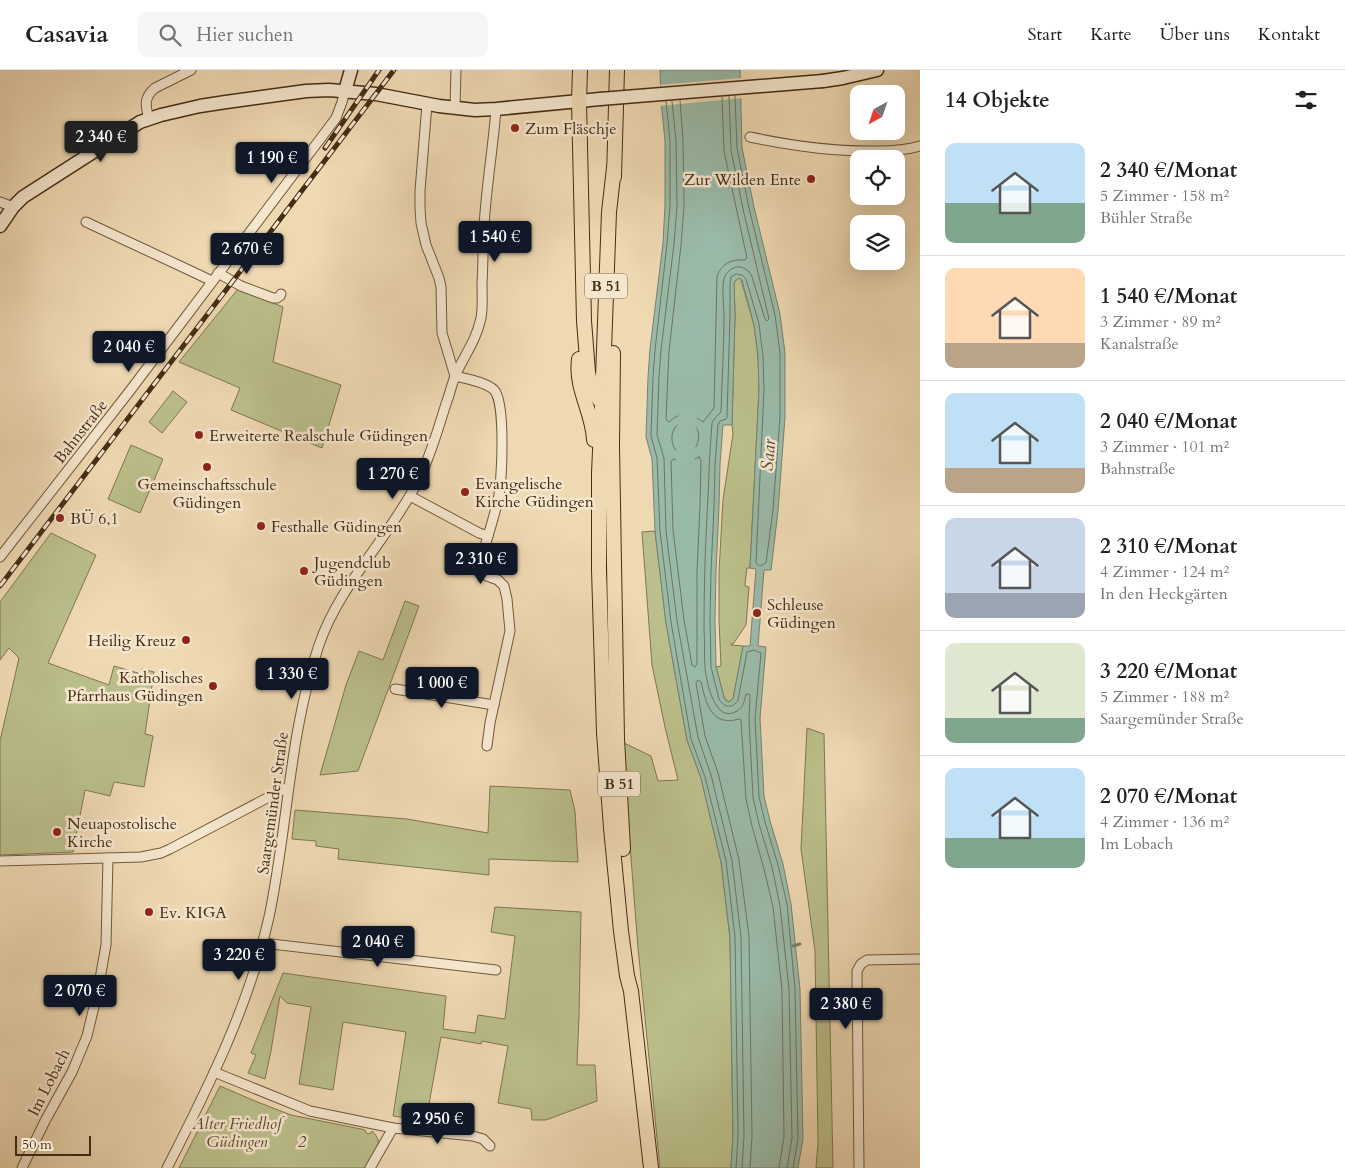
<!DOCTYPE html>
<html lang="de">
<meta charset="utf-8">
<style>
:root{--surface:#fff;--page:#f6f6f6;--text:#202124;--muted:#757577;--line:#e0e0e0;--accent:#111827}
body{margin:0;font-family:Cardo,serif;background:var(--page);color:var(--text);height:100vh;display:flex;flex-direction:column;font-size:19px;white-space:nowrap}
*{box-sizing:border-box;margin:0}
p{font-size:16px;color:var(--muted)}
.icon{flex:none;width:28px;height:28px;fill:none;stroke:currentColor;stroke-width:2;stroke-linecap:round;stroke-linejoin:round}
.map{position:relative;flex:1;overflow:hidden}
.panel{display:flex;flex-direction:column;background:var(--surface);width:425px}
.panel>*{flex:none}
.needle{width:32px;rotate:220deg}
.controls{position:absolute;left:850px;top:15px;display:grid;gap:10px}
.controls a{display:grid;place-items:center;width:55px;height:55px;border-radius:10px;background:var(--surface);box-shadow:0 5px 20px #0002;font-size:25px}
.scale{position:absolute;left:15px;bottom:12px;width:76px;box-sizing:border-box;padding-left:5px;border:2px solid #442d14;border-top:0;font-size:14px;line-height:18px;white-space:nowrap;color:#442d14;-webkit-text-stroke:4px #f5e6ce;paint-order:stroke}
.price{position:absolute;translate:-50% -42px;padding:0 11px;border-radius:5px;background:var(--accent);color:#fff;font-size:16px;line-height:32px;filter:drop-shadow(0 1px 2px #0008)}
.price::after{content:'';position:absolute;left:50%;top:30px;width:15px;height:11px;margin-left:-8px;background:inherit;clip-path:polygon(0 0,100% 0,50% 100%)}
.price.active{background:#222;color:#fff}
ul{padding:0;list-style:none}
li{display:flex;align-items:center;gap:15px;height:125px;padding:0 25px}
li+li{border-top:1px solid var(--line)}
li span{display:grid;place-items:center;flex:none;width:140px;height:100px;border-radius:10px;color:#555}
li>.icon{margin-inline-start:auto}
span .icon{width:60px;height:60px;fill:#fffc;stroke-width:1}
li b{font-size:21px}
h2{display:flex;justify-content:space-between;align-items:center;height:60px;padding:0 25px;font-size:21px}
header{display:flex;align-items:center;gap:30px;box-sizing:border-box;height:70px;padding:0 25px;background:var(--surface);border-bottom:1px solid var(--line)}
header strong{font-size:24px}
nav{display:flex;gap:28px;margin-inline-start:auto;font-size:18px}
.search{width:350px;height:45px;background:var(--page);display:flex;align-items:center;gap:12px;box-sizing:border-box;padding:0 18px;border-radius:10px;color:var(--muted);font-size:19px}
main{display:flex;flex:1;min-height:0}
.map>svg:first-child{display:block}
.green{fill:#bbbf8b;stroke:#807650}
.water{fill:#9abaa9;stroke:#78826d;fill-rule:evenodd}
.pier{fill:#efd9b3}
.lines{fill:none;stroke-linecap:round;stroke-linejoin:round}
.shore{stroke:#6f745e;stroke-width:1}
.stream{stroke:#78826d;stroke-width:3}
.river{stroke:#9abaa9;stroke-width:19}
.street-casing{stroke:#6f583c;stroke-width:11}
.secondary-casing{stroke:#442d14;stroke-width:15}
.primary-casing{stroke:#442d14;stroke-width:16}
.street{stroke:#f5e6ce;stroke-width:9}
.secondary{stroke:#f5e6ce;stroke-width:12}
.primary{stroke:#efd9b3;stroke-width:14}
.rail-casing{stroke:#442d14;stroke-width:5}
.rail{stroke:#f5e6ce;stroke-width:3;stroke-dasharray:9;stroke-linecap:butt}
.secondary-bridge-casing{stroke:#442d14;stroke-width:15;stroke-linecap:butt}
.secondary-bridge{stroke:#f5e6ce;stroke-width:12}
.poi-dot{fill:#8f2418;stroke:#f5e6ce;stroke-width:2}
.labels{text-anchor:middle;stroke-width:5;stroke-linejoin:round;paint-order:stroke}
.shield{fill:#f5e6ce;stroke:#79644c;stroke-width:1}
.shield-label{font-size:15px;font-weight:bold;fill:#442d14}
.poi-label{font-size:16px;fill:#442d14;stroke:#f5e6ce;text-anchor:start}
.street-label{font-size:16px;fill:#442d14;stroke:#f5e6ce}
.park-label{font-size:16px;font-style:italic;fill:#5c4a2c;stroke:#f5e6ce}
.water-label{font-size:18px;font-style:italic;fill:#554932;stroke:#f5e6ce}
</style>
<header>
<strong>Casavia</strong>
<div class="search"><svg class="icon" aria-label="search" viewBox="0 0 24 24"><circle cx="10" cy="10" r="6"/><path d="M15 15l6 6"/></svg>Hier suchen</div>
<nav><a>Start</a><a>Karte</a><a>Über uns</a><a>Kontakt</a></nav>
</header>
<main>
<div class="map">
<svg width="920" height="1098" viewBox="0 0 920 1098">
<rect width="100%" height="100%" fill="#efd9b3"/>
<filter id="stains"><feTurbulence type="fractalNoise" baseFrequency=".004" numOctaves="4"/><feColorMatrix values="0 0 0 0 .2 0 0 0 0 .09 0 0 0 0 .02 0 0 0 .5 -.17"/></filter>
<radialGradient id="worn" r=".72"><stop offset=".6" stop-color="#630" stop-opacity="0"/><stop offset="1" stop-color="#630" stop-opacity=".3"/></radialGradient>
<g class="green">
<path d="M739 208 741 210 754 255 758 286 759 320 750 498H747L745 514V516L749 517 746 555 733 574H731V575L743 576 733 629 728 632 724 627 716 597 721 596 719 550V502L723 430 733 364 732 355 735 245 734 213 735 211Z"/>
<path d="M238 219 283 237 273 292 341 315 322 378 231 340 240 318 179 292Z"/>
<path d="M173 321 187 332 162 363 149 352Z"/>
<path d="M131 375 163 389 140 443 108 429Z"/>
<path d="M655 461 666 553 687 670 701 708 721 792 730 868 733 1067 731 1098H660L638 878 622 672 651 686 658 711 678 710 665 657 652 595 642 462Z"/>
<path d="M51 463 96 485 48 593 109 615 114 596 141 604 142 599 154 602 145 664 153 666 144 717 114 712 110 726 85 720 73 782 0 785V671L19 588 9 578 0 590V532Z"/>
<path d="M405 531 419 536 358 701 320 705 346 615 359 581 383 590Z"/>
<path d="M807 658 824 664 833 1098H816L818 1073 815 881 801 779Z"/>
<path d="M490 716 570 720 575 741 578 792 489 789V805L338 789 339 779 316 776V771L292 769 295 740 407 749 488 763Z"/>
<path d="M495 837 581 842 579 946 577 995H595L597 1031 546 1050H532L531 1039 498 1033 508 976 482 971 481 974 441 967 426 1051 393 1046 406 962 343 952 333 1020 299 1014 311 937 287 933 280 926 271 981 265 1009 248 1003 256 985 251 983 283 903 446 926 443 959 475 963 478 945 505 949 515 866 491 862Z"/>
<path d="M220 1016 255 1031 291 1045 361 1059 365 1060 366 1063 370 1064 372 1061C386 1074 374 1085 367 1098H179Z"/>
</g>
<path class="water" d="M660 0H740L742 78 754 137 780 244 785 283V347L778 441 771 500H764L758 576 766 577 760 648 764 726 770 751 783 794 791 834 800 919 803 1069 798 1098H731L733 1067 730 867 721 792 701 708 687 670 666 553 655 461 652 389 646 367 648 307 650 279 663 173 665 135V71L661 31ZM739 208 742 210 754 255 758 286 759 320 750 498 756 499 750 576H743L733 629 729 632 725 630 724 627 716 597 715 549 716 502 719 437 720 394 723 355H732L735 245 734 213 735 211Z"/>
<path class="pier" d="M742 8 743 28 659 36 658 15Z"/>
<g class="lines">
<g class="shore">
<path d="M729 26 731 80 743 139 769 249 767 251 765 249 752 207C750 202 747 199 741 197 735 196 728 200 725 206 721 214 724 235 724 245 724 277 722 310 721 342L715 348 712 353C709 384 709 414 707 445 705 483 704 521 704 559 705 572 704 585 705 597 706 611 715 655 737 641 744 637 744 631 746 624H749L750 626 749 649 753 727 759 754 772 797 780 836 789 919 792 1068 787 1098"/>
<path d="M735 26 737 78 749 138 775 245 780 283V347L773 440 766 493 760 496 756 493V492L764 320 763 286 759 254 746 209 742 205 736 204 731 207 730 213V245L727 347 726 349 720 351 718 355 715 394 714 437 711 501 710 549 711 597 719 629C724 638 733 639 738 630L747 582 754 580 761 583 755 648 759 727 765 752 778 795 787 834 795 919 798 1069 793 1098"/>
<path d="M680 30 683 71 684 136 681 175 669 281 666 349 669 352C682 340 690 343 703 352L714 338 717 206C722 193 732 189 745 190L747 188 724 81 722 27"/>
<path d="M666 31 670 71V135L667 174 655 280 653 307 651 366 657 388 660 461 671 552 691 669 705 707 726 791 735 867 738 1066 736 1098"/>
<path d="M672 31 676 71 677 136 674 174 661 280 659 307 657 365 664 388 666 461 677 551 698 667 711 705 732 791 741 867 744 1066 742 1098"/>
<path d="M683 352C709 350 699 392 680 383 677 382 674 378 673 375 670 365 673 355 683 352Z"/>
<path d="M683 358 689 359C695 365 693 375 686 378L681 377 678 372 679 362Z"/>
<path d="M699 387 701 390 700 436 697 501V594L695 597 692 595 684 550 673 460 671 391 674 389C684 393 690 392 699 387Z"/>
<path d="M750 1098 752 1066 749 866 739 790 718 703 705 666 696 613 698 610 701 612C706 633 711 657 739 649L741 650 746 729 752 756 764 799 773 837 782 920 784 1067 779 1098"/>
</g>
<path class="stream" d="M793 876 800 874"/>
<path class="river" d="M685 398 688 338"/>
<g class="street-casing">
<g id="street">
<path d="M427 34 420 121V138L421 153 426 175 439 208 441 217 442 263 455 306"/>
<path d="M455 38 456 0"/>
<path d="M149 49C145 35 144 27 155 18L191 0"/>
<path d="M750 67C792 76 834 82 878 81 892 81 906 80 920 76"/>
<path d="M0 132 13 137"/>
<path d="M86 152 191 201 212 211"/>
<path d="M218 203 241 216 273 228H277L280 226 281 224"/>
<path d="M455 306C466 309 486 312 494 320 506 332 502 413 498 430 493 451 486 472 480 493L481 500 487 506 498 510 504 516 507 529 510 561 490 653 487 676"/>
<path d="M410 426 479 463 488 466"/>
<path d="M0 487 129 322 336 48 342 32 345 21"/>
<path d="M395 619 494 635"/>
<path d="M0 791 141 787 161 783 170 779 288 717"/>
<path d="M263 873 496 900"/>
<path d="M214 1002 310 1041 393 1058 473 1066 483 1069 490 1076"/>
<path d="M22 1098 45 1051 72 1002 87 966 98 920 106 875 108 788"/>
<path d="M167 1098C208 1018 249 936 269 847 288 757 289 663 319 575 340 514 389 468 418 411 431 386 438 358 447 331 450 323 452 313 456 304 465 284 476 271 481 248 483 237 482 225 482 214 483 195 483 176 484 157 486 118 493 79 496 39"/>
<path d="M370 1098 393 1058"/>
<path d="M859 1098 857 901 861 894 867 890 920 889"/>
</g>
</g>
<g class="secondary-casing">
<g id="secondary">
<path d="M823 11 843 8 877 0"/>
<path d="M345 21 351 0"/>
<path d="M0 156 13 137 23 127 140 52 161 45 200 36 226 32 306 21 329 20 376 24 439 36 475 40 496 39 600 29"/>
</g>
</g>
<g class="primary-casing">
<g id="primary">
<path d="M580 0 579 31 584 251 588 302 591 317 603 335"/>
<path d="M614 98 609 142 602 335 599 403V500L604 663 611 758 621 861 627 906 631 921 651 1098"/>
<path d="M614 107 617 0"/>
<path d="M613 283 612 376 617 669 623 779"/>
<path d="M579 289C575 319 593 342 594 370"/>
</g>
</g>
<use href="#street" class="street"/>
<use href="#secondary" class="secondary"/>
<use href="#primary" class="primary"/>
<g class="rail-casing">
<g id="rail">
<path d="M325 78 379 0"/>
<path d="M0 516 394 0"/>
</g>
</g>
<use href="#rail" class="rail"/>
<g class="secondary-bridge-casing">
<path id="secondary-bridge" d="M600 29 823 11"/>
</g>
<use href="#secondary-bridge" class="secondary-bridge"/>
</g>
<g class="poi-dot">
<circle cx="515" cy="58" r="5"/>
<circle cx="811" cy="109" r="5"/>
<circle cx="199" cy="365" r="5"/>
<circle cx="207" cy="397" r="5"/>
<circle cx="465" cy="422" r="5"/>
<circle cx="60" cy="448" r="5"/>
<circle cx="261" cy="456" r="5"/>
<circle cx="304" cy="501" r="5"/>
<circle cx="757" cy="543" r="5"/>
<circle cx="186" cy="570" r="5"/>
<circle cx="213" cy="616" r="5"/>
<circle cx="57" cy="762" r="5"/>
<circle cx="149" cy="842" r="5"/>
</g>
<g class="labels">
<g class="shield">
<rect x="585" y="203.5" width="42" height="25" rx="4"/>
<rect x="598" y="701.5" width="42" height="25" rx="4"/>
</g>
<g class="shield-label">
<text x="606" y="221">B 51</text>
<text x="619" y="719">B 51</text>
</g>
<g class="poi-label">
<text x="525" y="64">Zum Fläschje</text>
<text x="801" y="115" text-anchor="end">Zur Wilden Ente</text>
<text x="209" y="371">Erweiterte Realschule Güdingen</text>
<text x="475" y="419">Evangelische<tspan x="475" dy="18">Kirche Güdingen</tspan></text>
<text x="207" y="420" text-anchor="middle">Gemeinschaftsschule<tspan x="207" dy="18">Güdingen</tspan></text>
<text x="70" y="454">BÜ 6,1</text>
<text x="271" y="462">Festhalle Güdingen</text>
<text x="314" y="498">Jugendclub<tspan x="314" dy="18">Güdingen</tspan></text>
<text x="767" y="540">Schleuse<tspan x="767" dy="18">Güdingen</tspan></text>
<text x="176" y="576" text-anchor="end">Heilig Kreuz</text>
<text x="203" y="613" text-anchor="end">Katholisches<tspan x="203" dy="18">Pfarrhaus Güdingen</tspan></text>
<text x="67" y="759">Neuapostolische<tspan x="67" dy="18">Kirche</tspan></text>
<text x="159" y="848">Ev. KIGA</text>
</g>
<g class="street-label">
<text transform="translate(80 361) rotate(-52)" y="6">Bahnstraße</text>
<text transform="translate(272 733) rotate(-82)" y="6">Saargemünder Straße</text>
<text transform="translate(48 1012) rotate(-63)" y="6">Im Lobach</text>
</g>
<g class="park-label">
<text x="237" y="1059">Alter Friedhof<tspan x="237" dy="18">Güdingen</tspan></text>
<text x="302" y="1077">2</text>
</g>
<g class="water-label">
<text transform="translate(768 385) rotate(-86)" y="6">Saar</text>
</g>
</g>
<rect width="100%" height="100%" filter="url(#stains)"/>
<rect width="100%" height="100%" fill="url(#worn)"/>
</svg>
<div class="controls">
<a><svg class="needle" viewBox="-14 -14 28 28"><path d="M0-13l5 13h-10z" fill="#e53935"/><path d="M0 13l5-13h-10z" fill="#757577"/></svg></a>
<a><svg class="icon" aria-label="locate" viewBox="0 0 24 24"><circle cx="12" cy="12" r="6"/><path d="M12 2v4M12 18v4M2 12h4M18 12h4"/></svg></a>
<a><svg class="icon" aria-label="layers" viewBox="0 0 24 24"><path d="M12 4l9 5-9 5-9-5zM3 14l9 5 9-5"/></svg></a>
</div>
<div class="scale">50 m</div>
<b class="price active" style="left:101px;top:93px">2 340 €</b>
<b class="price" style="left:272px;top:114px">1 190 €</b>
<b class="price" style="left:495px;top:193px">1 540 €</b>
<b class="price" style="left:247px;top:205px">2 670 €</b>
<b class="price" style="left:129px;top:303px">2 040 €</b>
<b class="price" style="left:393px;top:430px">1 270 €</b>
<b class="price" style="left:481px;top:515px">2 310 €</b>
<b class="price" style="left:292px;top:630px">1 330 €</b>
<b class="price" style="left:442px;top:639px">1 000 €</b>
<b class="price" style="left:378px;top:898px">2 040 €</b>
<b class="price" style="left:239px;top:911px">3 220 €</b>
<b class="price" style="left:80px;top:947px">2 070 €</b>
<b class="price" style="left:846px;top:960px">2 380 €</b>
<b class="price" style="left:438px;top:1075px">2 950 €</b>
</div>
<section class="panel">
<h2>14 Objekte<svg class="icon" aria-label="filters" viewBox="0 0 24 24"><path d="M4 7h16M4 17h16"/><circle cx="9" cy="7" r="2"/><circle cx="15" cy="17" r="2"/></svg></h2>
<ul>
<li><span style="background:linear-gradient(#bfe0f5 60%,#7fa58c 0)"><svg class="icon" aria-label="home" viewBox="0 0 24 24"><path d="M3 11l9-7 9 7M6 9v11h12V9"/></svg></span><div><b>2 340 €/Monat</b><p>5 Zimmer · 158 m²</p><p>Bühler Straße</p></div></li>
<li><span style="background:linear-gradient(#ffd9b3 75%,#b9a48a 0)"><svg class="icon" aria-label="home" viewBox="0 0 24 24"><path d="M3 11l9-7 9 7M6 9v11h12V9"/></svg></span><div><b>1 540 €/Monat</b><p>3 Zimmer · 89 m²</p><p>Kanalstraße</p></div></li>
<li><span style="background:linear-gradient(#bfe0f5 75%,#b9a48a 0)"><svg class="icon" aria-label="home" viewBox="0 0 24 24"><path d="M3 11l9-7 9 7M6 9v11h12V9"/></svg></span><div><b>2 040 €/Monat</b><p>3 Zimmer · 101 m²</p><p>Bahnstraße</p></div></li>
<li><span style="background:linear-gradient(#c9d6e8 75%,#9aa5b1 0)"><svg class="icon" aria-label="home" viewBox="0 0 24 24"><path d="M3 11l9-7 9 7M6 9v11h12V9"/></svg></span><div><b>2 310 €/Monat</b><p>4 Zimmer · 124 m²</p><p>In den Heckgärten</p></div></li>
<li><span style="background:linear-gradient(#dfe7d0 75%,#7fa58c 0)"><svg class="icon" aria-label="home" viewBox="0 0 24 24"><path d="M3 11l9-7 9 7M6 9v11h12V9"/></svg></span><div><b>3 220 €/Monat</b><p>5 Zimmer · 188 m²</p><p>Saargemünder Straße</p></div></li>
<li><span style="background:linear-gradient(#bfe0f5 70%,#7fa58c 0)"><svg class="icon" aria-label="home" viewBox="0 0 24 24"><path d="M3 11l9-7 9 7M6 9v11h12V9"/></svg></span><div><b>2 070 €/Monat</b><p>4 Zimmer · 136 m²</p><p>Im Lobach</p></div></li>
</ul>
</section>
</main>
